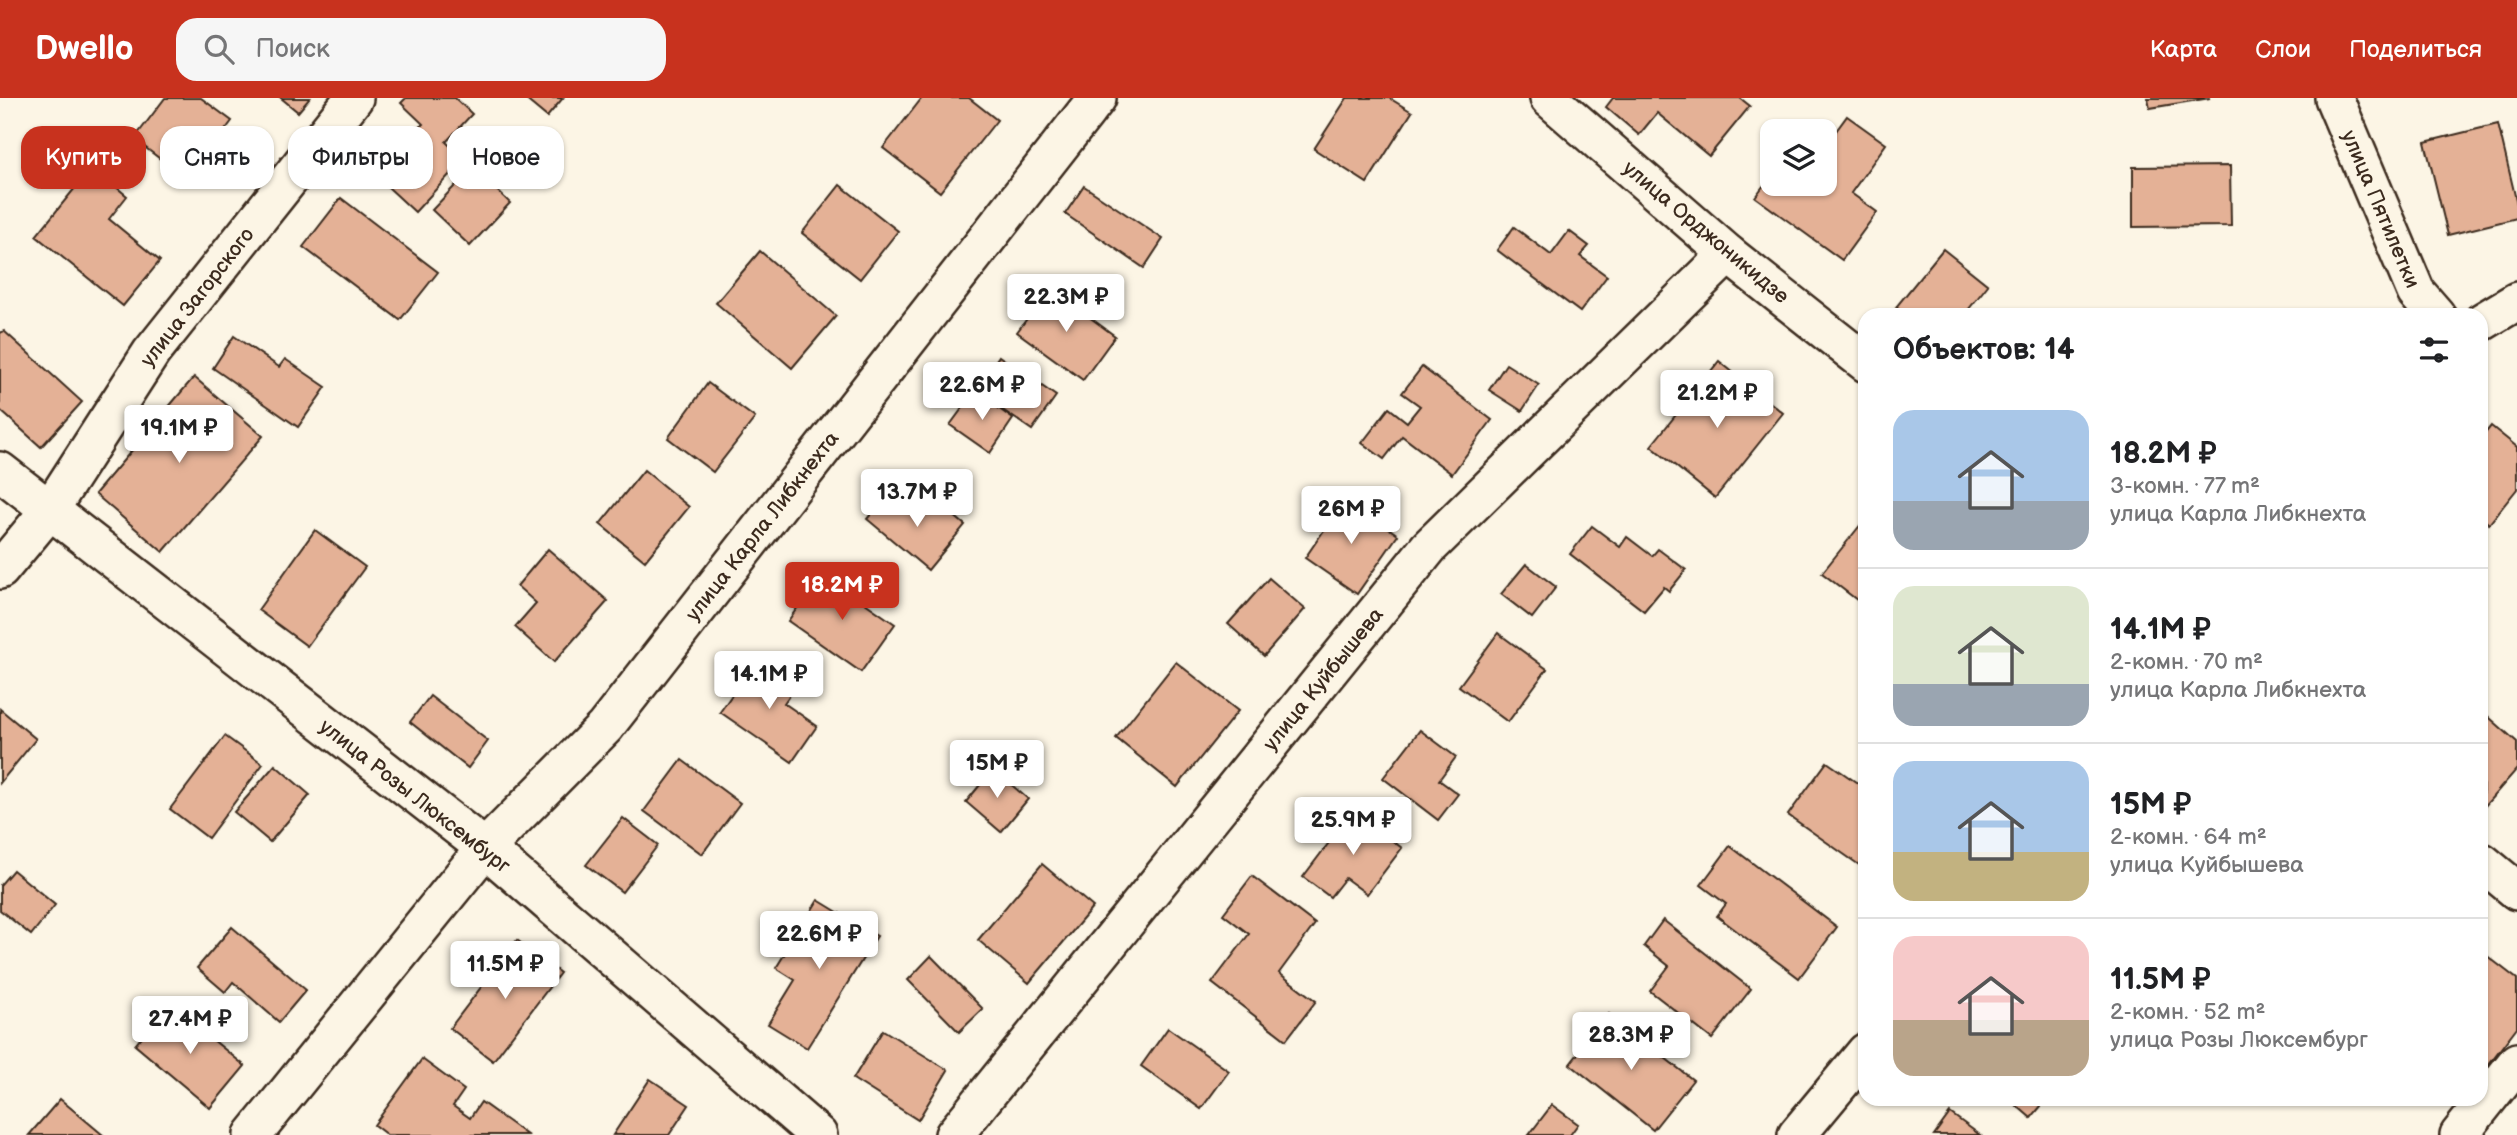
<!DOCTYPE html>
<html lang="ru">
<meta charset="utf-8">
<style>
:root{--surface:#fff;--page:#f6f6f6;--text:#202124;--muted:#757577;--line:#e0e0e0;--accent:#c8321e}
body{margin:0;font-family:"Balsamiq Sans",sans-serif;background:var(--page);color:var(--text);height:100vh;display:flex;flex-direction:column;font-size:26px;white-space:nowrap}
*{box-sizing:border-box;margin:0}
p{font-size:23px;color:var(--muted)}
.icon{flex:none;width:38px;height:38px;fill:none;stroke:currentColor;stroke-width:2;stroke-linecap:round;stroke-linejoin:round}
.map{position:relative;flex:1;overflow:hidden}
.details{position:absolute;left:1858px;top:210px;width:630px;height:798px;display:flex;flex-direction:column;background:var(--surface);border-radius:21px;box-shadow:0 2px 5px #0004}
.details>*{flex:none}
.banner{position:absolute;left:21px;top:28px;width:665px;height:63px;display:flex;gap:14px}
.tools{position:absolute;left:1760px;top:21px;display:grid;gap:14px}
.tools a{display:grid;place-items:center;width:77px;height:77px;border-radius:14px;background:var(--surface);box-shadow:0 2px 5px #0004;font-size:35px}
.price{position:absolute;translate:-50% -60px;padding:0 16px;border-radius:7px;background:#fff;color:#222;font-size:23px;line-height:46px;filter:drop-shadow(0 2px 4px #0008)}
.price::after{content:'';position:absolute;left:50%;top:42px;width:21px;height:16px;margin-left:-10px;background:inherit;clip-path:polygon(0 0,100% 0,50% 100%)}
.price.current{background:var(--accent);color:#fff}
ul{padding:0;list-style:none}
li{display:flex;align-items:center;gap:21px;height:175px;padding:0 35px}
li+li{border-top:2px solid var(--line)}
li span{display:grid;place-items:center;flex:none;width:196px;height:140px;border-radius:21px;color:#555}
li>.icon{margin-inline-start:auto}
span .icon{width:84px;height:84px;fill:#fffc;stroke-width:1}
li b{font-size:30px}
h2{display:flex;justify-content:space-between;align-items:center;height:84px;padding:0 35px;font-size:30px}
.chip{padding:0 24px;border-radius:21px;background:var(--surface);box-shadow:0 2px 5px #0004;font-size:24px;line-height:63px}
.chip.current{background:var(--accent);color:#fff}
header{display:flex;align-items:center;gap:42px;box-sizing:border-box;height:98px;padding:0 35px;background:var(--accent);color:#fff}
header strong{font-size:33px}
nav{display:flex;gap:38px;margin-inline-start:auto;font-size:24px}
.search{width:490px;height:63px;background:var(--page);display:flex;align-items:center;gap:18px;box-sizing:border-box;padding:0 24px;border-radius:21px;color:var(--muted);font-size:26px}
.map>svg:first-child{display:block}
.building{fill:#e4b196;stroke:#3b2a1e;stroke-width:2}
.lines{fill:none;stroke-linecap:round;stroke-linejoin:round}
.minor-casing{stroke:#3b2a1e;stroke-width:42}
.minor{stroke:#fcf5e5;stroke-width:37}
.labels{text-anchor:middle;stroke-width:6;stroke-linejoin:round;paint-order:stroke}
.street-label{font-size:21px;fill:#3b2a1e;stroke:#fcf5e5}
</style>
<header>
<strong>Dwello</strong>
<div class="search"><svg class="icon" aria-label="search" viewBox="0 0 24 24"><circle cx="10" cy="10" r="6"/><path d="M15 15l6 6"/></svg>Поиск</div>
<nav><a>Карта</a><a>Слои</a><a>Поделиться</a></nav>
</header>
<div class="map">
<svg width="2517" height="1037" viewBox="0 0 2517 1037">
<rect width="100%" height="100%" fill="#fcf5e5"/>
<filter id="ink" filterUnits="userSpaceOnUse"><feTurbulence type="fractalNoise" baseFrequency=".0143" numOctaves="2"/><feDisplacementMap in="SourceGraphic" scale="14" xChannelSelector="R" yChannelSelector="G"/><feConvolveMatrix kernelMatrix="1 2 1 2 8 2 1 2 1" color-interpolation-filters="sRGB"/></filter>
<g filter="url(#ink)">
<g class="building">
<path d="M165 0H201L232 23 188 82 134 41Z"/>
<path d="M281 0H310L298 14Z"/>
<path d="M406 0H455L472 16 446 44 464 61 415 114 375 77 423 26 401 5Z"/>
<path d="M524 0H563L547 19Z"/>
<path d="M922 0H969L997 22 940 94 883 50Z"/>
<path d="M1347 0H1389L1412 14 1367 85 1314 51Z"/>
<path d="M1613 0H1740L1750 8 1709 58 1657 15 1639 37 1606 9Z"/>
<path d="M2148 0H2210L2150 10Z"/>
<path d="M1847 18 1886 46 1851 95 1877 114 1842 162 1755 99 1773 75V86H1825V48Z"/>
<path d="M2498 26 2517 106V120L2448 137 2425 44Z"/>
<path d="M2230 68 2231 128 2133 129V69Z"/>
<path d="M92 69 127 98 109 121 160 163 123 208 36 138Z"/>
<path d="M473 69 510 105 470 148 432 112Z"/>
<path d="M840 87 898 133 860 181 802 135Z"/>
<path d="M1084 88 1163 141 1144 170 1065 116Z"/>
<path d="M341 100 438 174 400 222 303 149Z"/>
<path d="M1514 129 1551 157 1569 133 1589 148 1580 158 1607 178 1580 214 1497 152Z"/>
<path d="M1943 151 1988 187 1964 217H1906L1896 209Z"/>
<path d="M760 153 836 218 792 270 716 205Z"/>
<path d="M1050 190 1115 238 1083 282 1017 234Z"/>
<path d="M4 233 82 304 41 349 0 312V235Z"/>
<path d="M234 238 279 269 285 261 326 289 298 329 213 270Z"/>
<path d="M999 258 1056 298 1032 332 975 293Z"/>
<path d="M1719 263 1783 315 1715 400 1651 348Z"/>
<path d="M1506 266 1539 287 1522 313 1489 292Z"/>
<path d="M1422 269 1492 322 1452 376 1402 338 1384 361 1362 345 1389 310 1407 324 1420 308 1402 295Z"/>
<path d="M194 279 263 338 163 454 95 396Z"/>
<path d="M708 285 755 320 713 374 668 340Z"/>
<path d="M975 293 1013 321 990 355 950 327Z"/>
<path d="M2491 328 2517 349V391L2489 426 2482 420V339Z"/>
<path d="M644 372 689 409 645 463 600 426Z"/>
<path d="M889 395 917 419 933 400 965 427 928 472 867 421Z"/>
<path d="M1346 400 1398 437 1357 496 1305 460Z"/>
<path d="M1866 420V509L1822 475Z"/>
<path d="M1592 428 1620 449 1627 439 1652 458 1658 451 1686 472 1669 493 1664 489 1644 513 1570 456Z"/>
<path d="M315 432 365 469 307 548 258 512Z"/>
<path d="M548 451 608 503 554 564 515 529 536 505 517 488Z"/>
<path d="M1526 466 1556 489 1532 520 1501 496Z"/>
<path d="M822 475 895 526 861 574 788 523Z"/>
<path d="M1269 480 1305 511 1264 558 1228 526Z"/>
<path d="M1498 535 1547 571 1508 624 1459 588Z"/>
<path d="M757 561 796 588 784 605 817 628 792 664 720 614Z"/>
<path d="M1176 564 1238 613 1177 689 1116 640Z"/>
<path d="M430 598 488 643 468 670 410 624Z"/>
<path d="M0 611 36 641 0 685Z"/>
<path d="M2482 613 2517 644V671L2483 710Z"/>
<path d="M1420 632 1456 659 1439 682 1458 696 1438 722 1383 680Z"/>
<path d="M225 638 263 666 208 740 170 711Z"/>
<path d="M682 662 740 705 702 756 644 713Z"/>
<path d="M1827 664 1866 691V764L1862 769 1788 717Z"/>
<path d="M275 667 310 697 270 744 234 714Z"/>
<path d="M993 671 1028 701 1001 734 966 704Z"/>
<path d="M1353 713 1402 750 1367 796 1345 780 1330 799 1303 779Z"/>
<path d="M623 720 658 747 622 794 586 767Z"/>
<path d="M1730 748 1837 829 1799 880 1717 818 1726 806 1701 787Z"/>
<path d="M1042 766 1093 809 1029 885 978 842Z"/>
<path d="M13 772 55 807 31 837 0 812V787Z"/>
<path d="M1252 778 1315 826 1279 875 1316 903 1286 942 1212 885 1249 836 1223 816Z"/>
<path d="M818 802 877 838 807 950 768 926 795 882 776 870Z"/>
<path d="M1663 822 1751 891 1712 941 1650 893 1669 868 1644 848Z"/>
<path d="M232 829 306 892 279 924 233 884 225 894 197 870Z"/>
<path d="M517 842 560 875 493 963 450 930Z"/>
<path d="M2482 854 2517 881V929L2482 975Z"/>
<path d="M931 858 983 911 959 934 908 882Z"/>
<path d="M169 906 245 968 210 1010 135 947Z"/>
<path d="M1609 916 1693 982 1653 1032 1570 966Z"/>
<path d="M1168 930 1229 973 1201 1011 1141 968Z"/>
<path d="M883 932 948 972 918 1022 853 981Z"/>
<path d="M422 961 464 992 453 1008 470 1020 481 1004 527 1037H387L374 1027Z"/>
<path d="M650 981 689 1007 669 1037H613Z"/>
<path d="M60 1001 103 1037H29Z"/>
<path d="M2009 1001H2047L2031 1020Z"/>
<path d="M1552 1007 1578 1026 1570 1037H1529Z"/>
<path d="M1950 1015 1980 1037H1934Z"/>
</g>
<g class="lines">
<g class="minor-casing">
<g id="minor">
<path d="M1549 0 1728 156 1866 265"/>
<path d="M2334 0 2416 194 2436 217"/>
<path d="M2482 224 2517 203"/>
<path d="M0 373 485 750 818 1037"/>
<path d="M0 472 49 413 151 255 354 0"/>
<path d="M2482 764 2517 793"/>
<path d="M253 1037 485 750 605 629 1097 0"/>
<path d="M954 1037 1429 449 1728 156"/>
<path d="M1797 1037 1866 954"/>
<path d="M2459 1037 2517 964"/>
</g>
</g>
<use href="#minor" class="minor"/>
</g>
</g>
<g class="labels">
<g class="street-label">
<text transform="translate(2381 111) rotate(67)" y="7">улица Пятилетки</text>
<text transform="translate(1706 134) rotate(40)" y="7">улица Орджоникидзе</text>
<text transform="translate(197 199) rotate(-52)" y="7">улица Загорского</text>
<text transform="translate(762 428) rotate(-52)" y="7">улица Карла Либкнехта</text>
<text transform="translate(1323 581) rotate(-51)" y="7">улица Куйбышева</text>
<text transform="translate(415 698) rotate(38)" y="7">улица Розы Люксембург</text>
</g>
</g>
</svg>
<div class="tools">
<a><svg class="icon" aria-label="layers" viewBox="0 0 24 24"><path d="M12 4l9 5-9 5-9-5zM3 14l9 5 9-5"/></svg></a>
</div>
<b class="price" style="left:1066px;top:236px">22.3M ₽</b>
<b class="price" style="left:982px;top:324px">22.6M ₽</b>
<b class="price" style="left:1717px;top:332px">21.2M ₽</b>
<b class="price" style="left:179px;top:367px">19.1M ₽</b>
<b class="price" style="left:917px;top:431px">13.7M ₽</b>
<b class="price" style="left:1351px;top:448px">26M ₽</b>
<b class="price current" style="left:842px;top:524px">18.2M ₽</b>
<b class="price" style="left:769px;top:613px">14.1M ₽</b>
<b class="price" style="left:997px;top:702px">15M ₽</b>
<b class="price" style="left:1353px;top:759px">25.9M ₽</b>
<b class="price" style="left:819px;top:873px">22.6M ₽</b>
<b class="price" style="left:505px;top:903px">11.5M ₽</b>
<b class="price" style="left:190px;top:958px">27.4M ₽</b>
<b class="price" style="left:1631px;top:974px">28.3M ₽</b>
<div class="banner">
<a class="chip current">Купить</a>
<a class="chip">Снять</a>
<a class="chip">Фильтры</a>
<a class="chip">Новое</a>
</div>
<section class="details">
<h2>Объектов: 14<svg class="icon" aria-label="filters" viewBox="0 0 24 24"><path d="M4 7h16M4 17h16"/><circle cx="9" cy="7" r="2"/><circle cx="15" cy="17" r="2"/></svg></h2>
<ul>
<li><span style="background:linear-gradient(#a9c7e8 65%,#9aa5b1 0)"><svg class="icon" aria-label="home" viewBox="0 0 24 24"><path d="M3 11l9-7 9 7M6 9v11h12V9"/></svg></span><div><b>18.2M ₽</b><p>3-комн. · 77 m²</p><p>улица Карла Либкнехта</p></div></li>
<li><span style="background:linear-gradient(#dfe7d0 70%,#9aa5b1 0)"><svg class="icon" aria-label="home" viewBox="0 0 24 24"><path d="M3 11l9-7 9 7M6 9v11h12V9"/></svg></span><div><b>14.1M ₽</b><p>2-комн. · 70 m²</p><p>улица Карла Либкнехта</p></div></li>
<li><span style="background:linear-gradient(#a9c7e8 65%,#c2b280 0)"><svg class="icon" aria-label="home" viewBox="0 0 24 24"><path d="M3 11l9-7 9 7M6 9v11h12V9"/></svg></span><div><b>15M ₽</b><p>2-комн. · 64 m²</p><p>улица Куйбышева</p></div></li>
<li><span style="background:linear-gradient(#f6c9c9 60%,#b9a48a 0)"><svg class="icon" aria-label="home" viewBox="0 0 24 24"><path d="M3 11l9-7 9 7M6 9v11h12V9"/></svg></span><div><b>11.5M ₽</b><p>2-комн. · 52 m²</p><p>улица Розы Люксембург</p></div></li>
</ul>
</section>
</div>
